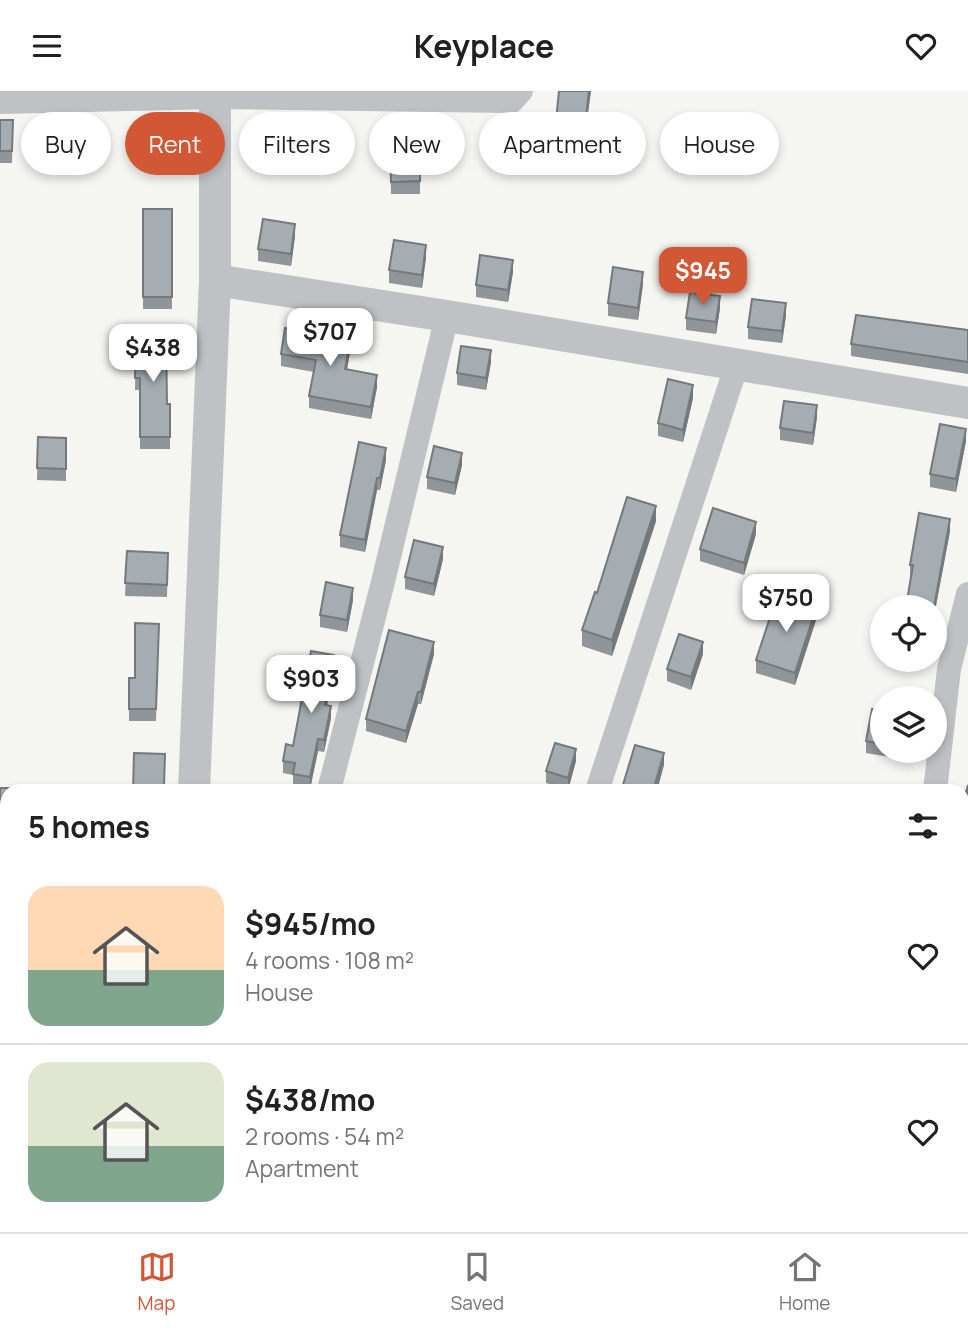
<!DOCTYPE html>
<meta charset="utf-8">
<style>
:root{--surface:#fff;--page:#f2f2f2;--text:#202124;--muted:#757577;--line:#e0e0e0;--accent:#d25734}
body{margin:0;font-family:Manrope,sans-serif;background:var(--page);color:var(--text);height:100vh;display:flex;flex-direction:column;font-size:26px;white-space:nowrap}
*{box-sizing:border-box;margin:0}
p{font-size:23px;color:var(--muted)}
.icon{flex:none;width:38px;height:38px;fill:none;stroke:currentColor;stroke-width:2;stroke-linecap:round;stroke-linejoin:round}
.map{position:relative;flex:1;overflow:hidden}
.details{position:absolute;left:0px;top:693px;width:970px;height:448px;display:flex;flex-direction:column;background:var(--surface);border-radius:21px 21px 0 0;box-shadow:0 4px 10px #0003}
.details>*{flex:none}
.top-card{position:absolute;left:21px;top:21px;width:928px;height:63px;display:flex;gap:14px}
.buttons{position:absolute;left:870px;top:504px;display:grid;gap:14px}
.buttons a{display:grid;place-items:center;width:77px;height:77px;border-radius:50%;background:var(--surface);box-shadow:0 4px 10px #0003;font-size:35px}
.price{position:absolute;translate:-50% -60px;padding:0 16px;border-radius:14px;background:#fff;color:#222;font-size:23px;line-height:46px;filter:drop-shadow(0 2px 4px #0008)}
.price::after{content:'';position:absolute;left:50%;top:42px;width:21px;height:16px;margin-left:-10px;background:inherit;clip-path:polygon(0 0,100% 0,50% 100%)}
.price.current{background:var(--accent);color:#fff}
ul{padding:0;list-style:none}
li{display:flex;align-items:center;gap:21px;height:175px;padding:0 28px}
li+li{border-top:2px solid var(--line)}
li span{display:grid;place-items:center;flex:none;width:196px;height:140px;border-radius:21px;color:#555}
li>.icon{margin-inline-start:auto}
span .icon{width:84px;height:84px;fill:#fffc;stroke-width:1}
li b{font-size:30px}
h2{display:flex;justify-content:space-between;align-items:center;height:84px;padding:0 28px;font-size:30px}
.tag{padding:0 24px;border-radius:32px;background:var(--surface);box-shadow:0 4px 10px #0003;font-size:24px;line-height:63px}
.tag.current{background:var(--accent);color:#fff}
header{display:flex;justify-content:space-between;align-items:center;height:91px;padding:0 28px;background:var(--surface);font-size:32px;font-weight:700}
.tab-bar{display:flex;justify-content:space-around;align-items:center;height:98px;border-top:2px solid var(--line);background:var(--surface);font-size:19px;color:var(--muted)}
.tab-bar a{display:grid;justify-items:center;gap:4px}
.tab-bar .current{color:var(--accent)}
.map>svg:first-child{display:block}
.built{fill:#e5e6e5}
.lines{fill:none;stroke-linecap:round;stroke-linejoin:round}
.minor{stroke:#bec2c5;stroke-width:24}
.tertiary{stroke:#bec2c5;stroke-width:32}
.wall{fill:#8f9599}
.shaded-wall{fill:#74797d}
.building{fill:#a6adb2;stroke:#74797d;stroke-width:2}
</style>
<header><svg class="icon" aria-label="menu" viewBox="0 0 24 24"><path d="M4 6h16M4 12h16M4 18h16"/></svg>Keyplace<svg class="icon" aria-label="heart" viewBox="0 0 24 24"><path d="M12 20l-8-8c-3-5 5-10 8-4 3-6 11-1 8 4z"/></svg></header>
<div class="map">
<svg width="968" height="1141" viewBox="0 0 968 1141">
<rect width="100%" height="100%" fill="#f5f5f2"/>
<path class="built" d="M0 820H7V1134H105L102 1141H0Z"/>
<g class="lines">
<g class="minor">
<path d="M0 11 215 6 512 10 521 0"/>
<path d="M329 699 382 495 447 225"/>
<path d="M597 700 737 273"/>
<path d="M935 700 949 578 968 503"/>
<path d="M0 795H7"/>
</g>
<g class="tertiary">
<path d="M215 189 447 225 968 312"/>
<path d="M194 700 215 189V0"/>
<path d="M135 1141 137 1134"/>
</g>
</g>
<g class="wall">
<path d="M559 0H591L587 26 588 38 585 73 553 70V58Z"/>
<path d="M143 26 171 27V72L143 71Z"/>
<path d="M261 27H294L293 70H260Z"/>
<path d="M0 29H13L12 72H0Z"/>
<path d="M420 45V103H391L390 46Z"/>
<path d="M172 118V218H143V206Z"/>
<path d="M295 145 291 175 258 170V158Z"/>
<path d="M426 166 422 197 389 192V179Z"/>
<path d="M513 181 508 211 476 206V194Z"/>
<path d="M643 193 638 229 608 225V212Z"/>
<path d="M720 217 716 243 686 239V227Z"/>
<path d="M786 224 782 252 748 248V236Z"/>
<path d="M968 239V283L851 265V253Z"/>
<path d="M136 241 167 313H170V358H140V299H135Z"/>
<path d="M350 261 347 278 377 296 371 328 309 317V305L314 281 281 275V263Z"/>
<path d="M491 271 486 299 457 294V282Z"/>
<path d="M693 307 683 351 658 345V332Z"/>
<path d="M817 326 813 354 780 349V337Z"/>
<path d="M38 346 66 347V390L37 389Z"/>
<path d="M966 350 956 401 930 396V383Z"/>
<path d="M386 369 380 399H377L365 461 340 456V444Z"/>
<path d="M462 374 455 404 427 398V386Z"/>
<path d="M656 430 612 565 582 555V539L597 502Z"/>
<path d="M950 440 934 525V516L911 486H910V474Z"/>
<path d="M756 443 744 484 700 470V458Z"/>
<path d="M127 460 168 462 167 506 125 505Z"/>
<path d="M443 468 434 505 405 498V486Z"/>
<path d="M353 509 347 541 320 536V524Z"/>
<path d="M816 529 795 594 756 582V569Z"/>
<path d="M159 533 156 630H129V587H135Z"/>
<path d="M434 563 421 613H418L406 652 366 640V628Z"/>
<path d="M703 563 691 599 667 590V578Z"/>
<path d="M334 577 327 614 331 627 324 661 318 660 310 698 293 695V684L283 682V670L293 655Z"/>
<path d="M882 619V660H908L907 669 866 662V650Z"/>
<path d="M165 663 164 700H133Z"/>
<path d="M576 670 568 699 546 692V680Z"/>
<path d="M968 694V736L962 734V722Z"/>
<path d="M0 697 7 700V760H0Z"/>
<path d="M962 977 968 978V1062L962 1061Z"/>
</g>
<g class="shaded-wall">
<path d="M589 0H591L586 38V26Z"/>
<path d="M588 26V38L585 73V61Z"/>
<path d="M295 133V145L291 175V163Z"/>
<path d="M426 154V166L422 197V184Z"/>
<path d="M513 169V181L508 211V199Z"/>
<path d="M643 181V193L638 229V217Z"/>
<path d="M720 205V217L716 243V231Z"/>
<path d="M786 212V224L782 252V240Z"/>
<path d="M350 249V261L345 290V278Z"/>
<path d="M491 259V271L486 299V287Z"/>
<path d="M377 284V296L371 328V316Z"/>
<path d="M693 294V307L683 351V339Z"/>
<path d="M817 314V326L813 354V342Z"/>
<path d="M966 338V350L956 401V388Z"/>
<path d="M386 357V369L380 399V387Z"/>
<path d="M462 362V374L455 404V392Z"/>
<path d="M377 387V399L365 461V449Z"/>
<path d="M656 415V430L612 565V549Z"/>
<path d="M950 428V440L934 525V516Z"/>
<path d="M756 431V443L744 484V472Z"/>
<path d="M443 456V468L434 505V493Z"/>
<path d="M353 497V509L347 541V529Z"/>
<path d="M816 517V529L795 594V582Z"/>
<path d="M434 551V563L421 613V601Z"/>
<path d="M703 551V563L691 599V586Z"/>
<path d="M334 564V577L325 626V614Z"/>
<path d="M418 601V613L406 652V640Z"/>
<path d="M331 615V627L324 661V649Z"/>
<path d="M318 648V660L310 698V686Z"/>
<path d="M576 658V670L568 699V687Z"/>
<path d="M664 662V674L657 700H653Z"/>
</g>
<g class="building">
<path d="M559 0H589L586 26H588L585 61 553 58Z"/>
<path d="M143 26 171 27V60L143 59Z"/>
<path d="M261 27H294L293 58H260Z"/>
<path d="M0 29H13L12 60H0Z"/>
<path d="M420 45V90L391 91 390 46Z"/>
<rect x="143" y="118" width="29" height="88"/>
<path d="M263 128 295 133 291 163 258 158Z"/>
<path d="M394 149 426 154 422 184 389 179Z"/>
<path d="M480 164 513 169 508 199 476 194Z"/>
<path d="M613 176 643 181 638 217 608 212Z"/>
<path d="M690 201 720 205 716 231 686 227Z"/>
<path d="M752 208 786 212 782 240 748 236Z"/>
<path d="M856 224 968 239V271L851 253Z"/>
<path d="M285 237 350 249 345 278 377 284 371 316 309 305 316 269 281 263Z"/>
<path d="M136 241 166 242 167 313H170V346H140V287H135Z"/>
<path d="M461 255 491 259 486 287 457 282Z"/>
<path d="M668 288 693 294 683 339 658 332Z"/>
<path d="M784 310 817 314 813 342 780 337Z"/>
<path d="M940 333 966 338 956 388 930 383Z"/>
<path d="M38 346 66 347V378L37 377Z"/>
<path d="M359 351 386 357 380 387H377L365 449 340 444Z"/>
<path d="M434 355 462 362 455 392 427 386Z"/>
<path d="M627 406 656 415 612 549 582 539 595 501 597 502Z"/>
<path d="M713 417 756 431 744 472 700 458Z"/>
<path d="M919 422 950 428 934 516H906L913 474H910Z"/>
<path d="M414 449 443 456 434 493 405 486Z"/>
<path d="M127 460 168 462 167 494 125 492Z"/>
<path d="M326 491 353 497 347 529 320 524Z"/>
<path d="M777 505 816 517 795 582 756 569Z"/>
<path d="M135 532 159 533 156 618H129V587H135Z"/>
<path d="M389 539 434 551 421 601H418L406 640 366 628Z"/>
<path d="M679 543 703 551 691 586 667 578Z"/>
<path d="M311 560 334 564 325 614 331 615 324 649 318 648 310 686 293 683 295 672 283 670 286 653 293 655Z"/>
<path d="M872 618 882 619V653L866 650Z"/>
<path d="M555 652 576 658 568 687 546 680Z"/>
<path d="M635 654 664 662 653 700H632L622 697Z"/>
<path d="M134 662 165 663 164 694H160V700H133Z"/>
<path d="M968 694V724L962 722V715Z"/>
<path d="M0 697H28V700H7V748H0Z"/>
<path d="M962 977 968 978V1039L962 1038Z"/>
<path d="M962 1091 968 1092V1141H899L901 1134H962Z"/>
</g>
</svg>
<div class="buttons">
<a><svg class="icon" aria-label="locate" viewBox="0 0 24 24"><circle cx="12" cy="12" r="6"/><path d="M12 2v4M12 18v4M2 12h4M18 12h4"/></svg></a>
<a><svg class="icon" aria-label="layers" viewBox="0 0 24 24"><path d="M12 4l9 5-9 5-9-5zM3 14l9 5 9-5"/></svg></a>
</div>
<b class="price current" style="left:703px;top:216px">$945</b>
<b class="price" style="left:330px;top:277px">$707</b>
<b class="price" style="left:153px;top:293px">$438</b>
<b class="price" style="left:786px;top:543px">$750</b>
<b class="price" style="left:311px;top:624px">$903</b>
<div class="top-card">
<a class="tag">Buy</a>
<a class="tag current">Rent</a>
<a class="tag">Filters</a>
<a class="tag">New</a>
<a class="tag">Apartment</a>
<a class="tag">House</a>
</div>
<section class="details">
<h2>5 homes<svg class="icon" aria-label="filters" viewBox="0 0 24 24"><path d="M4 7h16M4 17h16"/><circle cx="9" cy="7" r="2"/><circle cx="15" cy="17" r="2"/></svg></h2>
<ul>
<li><span style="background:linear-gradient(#ffd9b3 60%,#7fa58c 0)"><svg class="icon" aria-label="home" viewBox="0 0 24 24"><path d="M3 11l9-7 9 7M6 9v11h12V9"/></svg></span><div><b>$945/mo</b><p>4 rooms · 108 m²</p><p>House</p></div><svg class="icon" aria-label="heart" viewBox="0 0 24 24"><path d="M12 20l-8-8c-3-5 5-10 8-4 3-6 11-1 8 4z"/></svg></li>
<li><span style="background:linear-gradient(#dfe7d0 60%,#7fa58c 0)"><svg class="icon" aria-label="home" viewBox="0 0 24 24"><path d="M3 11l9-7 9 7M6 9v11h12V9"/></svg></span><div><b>$438/mo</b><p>2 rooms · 54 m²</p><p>Apartment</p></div><svg class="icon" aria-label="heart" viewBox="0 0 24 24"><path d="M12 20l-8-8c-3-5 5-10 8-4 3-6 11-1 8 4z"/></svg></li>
</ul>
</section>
</div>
<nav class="tab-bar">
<a class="current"><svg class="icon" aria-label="map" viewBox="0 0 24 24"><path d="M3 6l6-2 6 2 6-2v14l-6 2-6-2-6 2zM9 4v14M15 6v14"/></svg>Map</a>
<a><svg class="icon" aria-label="saved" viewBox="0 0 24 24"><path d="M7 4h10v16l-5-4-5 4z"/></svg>Saved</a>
<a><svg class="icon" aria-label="home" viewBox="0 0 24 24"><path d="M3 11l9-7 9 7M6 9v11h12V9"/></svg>Home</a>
</nav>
